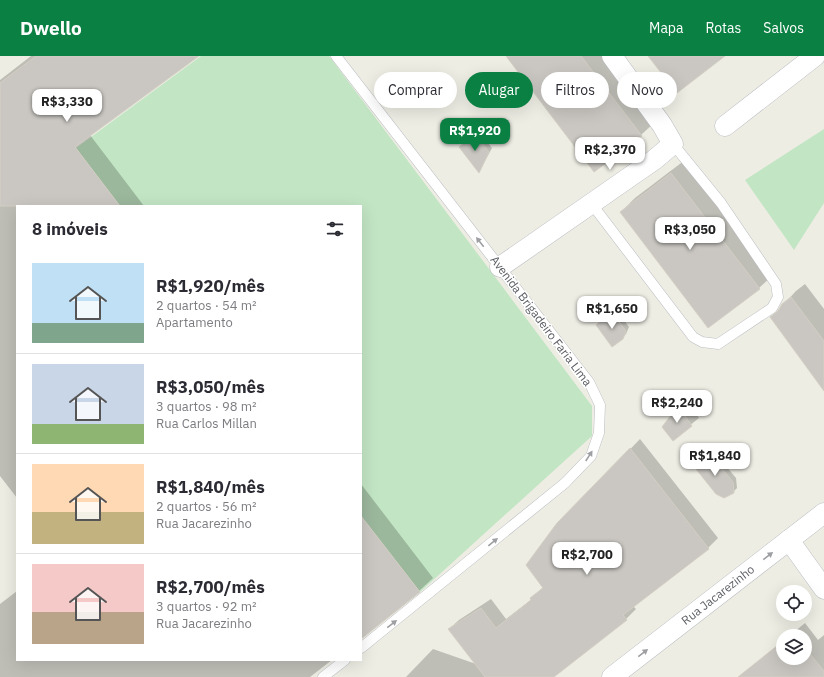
<!DOCTYPE html>
<html lang="pt">
<meta charset="utf-8">
<style>
:root{--surface:#fff;--page:#f7f7f7;--text:#2b2b33;--muted:#7c7c81;--line:#e1e1e2;--accent:#0b8043}
body{margin:0;font-family:"IBM Plex Sans",sans-serif;background:var(--page);color:var(--text);height:100vh;display:flex;flex-direction:column;font-size:15px;white-space:nowrap}
*{box-sizing:border-box;margin:0}
p{font-size:13px;color:var(--muted)}
.icon{flex:none;width:22px;height:22px;fill:none;stroke:currentColor;stroke-width:2;stroke-linecap:round;stroke-linejoin:round}
.map{position:relative;flex:1;overflow:hidden}
.side{position:absolute;left:16px;top:149px;width:346px;height:456px;display:flex;flex-direction:column;background:var(--surface);border-radius:0px;box-shadow:0 4px 16px #0002}
.side>*{flex:none}
.hud{position:absolute;left:374px;top:16px;width:380px;height:36px;display:flex;gap:8px}
.buttons{position:absolute;left:776px;top:529px;display:grid;gap:8px}
.buttons a{display:grid;place-items:center;width:36px;height:36px;border-radius:50%;background:var(--surface);box-shadow:0 4px 16px #0002;font-size:20px}
.price{position:absolute;translate:-50% -34px;padding:0 9px;border-radius:8px;background:#fff;color:#222;font-size:13px;line-height:26px;filter:drop-shadow(0 1px 2px #0008)}
.price::after{content:'';position:absolute;left:50%;top:24px;width:12px;height:9px;margin-left:-6px;background:inherit;clip-path:polygon(0 0,100% 0,50% 100%)}
.price.on{background:var(--accent);color:#fff}
ul{padding:0;list-style:none}
li{display:flex;align-items:center;gap:12px;height:100px;padding:0 16px}
li+li{border-top:1px solid var(--line)}
li span{display:grid;place-items:center;flex:none;width:112px;height:80px;border-radius:0px;color:#555}
li>.icon{margin-inline-start:auto}
span .icon{width:48px;height:48px;fill:#fffc;stroke-width:1}
li b{font-size:17px}
h2{display:flex;justify-content:space-between;align-items:center;height:48px;padding:0 16px;font-size:17px}
.tag{padding:0 14px;border-radius:18px;background:var(--surface);box-shadow:0 4px 16px #0002;font-size:14px;line-height:36px}
.tag.on{background:var(--accent);color:#fff}
header{display:flex;align-items:center;gap:24px;box-sizing:border-box;height:56px;padding:0 20px;background:var(--accent);color:#fff}
header strong{font-size:19px}
nav{display:flex;gap:22px;margin-inline-start:auto;font-size:14px}
.map>svg:first-child{display:block}
.green{fill:#c2e5c4}
.shadow{fill:#0003}
.building{fill:#cac7c2;stroke:#d3cfc3}
.lines{fill:none;stroke-linecap:round;stroke-linejoin:round}
.lane-casing{stroke:#b9bbc0;stroke-width:11}
.street-casing{stroke:#b9bbc0;stroke-width:21}
.lane{stroke:#fff;stroke-width:10}
.street{stroke:#fff;stroke-width:20}
.oneway{fill:#9d9fa2}
.labels{text-anchor:middle;stroke-width:3;stroke-linejoin:round;paint-order:stroke}
.street-label{font-size:12px;fill:#5c5f64;stroke:#fff}
</style>
<header>
<strong>Dwello</strong>
<nav><a>Mapa</a><a>Rotas</a><a>Salvos</a></nav>
</header>
<div class="map">
<svg width="824" height="621" viewBox="0 0 824 621">
<rect width="100%" height="100%" fill="#eeede4"/>
<g class="green">
<path d="M201 0H329L592 350V380L420 536 361 460V150H120L76 92Z"/>
<path d="M824 73V147L794 194 745 124Z"/>
</g>
<g class="shadow">
<path d="M31 0H197L90 79 144 150H17V442L0 420V24Z"/>
<path d="M507 0H605L655 66 641 79 595 115Z"/>
<path d="M479 76 492 92 479 116 464 88Z"/>
<path d="M685 104 773 219 759 232 621 156 635 142Z"/>
<path d="M805 228 824 253V332L772 261 796 235Z"/>
<path d="M613 256 621 260 629 271 626 278 622 282 601 266Z"/>
<path d="M686 344 699 362 673 383 678 351Z"/>
<path d="M640 383 718 482 708 492 633 550 636 553 626 563 562 613 531 621H406L433 593 476 608 449 573 459 564 491 543 506 563 532 543 543 531 558 468Z"/>
<path d="M693 400 721 404 736 422 737 432 733 436 689 404Z"/>
<path d="M361 428 433 522 419 535 361 581Z"/>
<path d="M17 535V604H332L310 621H0V548Z"/>
<path d="M805 567 818 584 824 579V621H755L749 614 783 585V602H805V580H789Z"/>
</g>
<g class="building">
<path d="M36 0H199L75 91 120 150H0V27Z"/>
<path d="M506 0H581L642 80 594 116Z"/>
<path d="M648 0H725L677 37Z"/>
<path d="M475 78 489 96 479 117 459 91Z"/>
<path d="M671 117 760 233 708 272 620 156Z"/>
<path d="M791 241 824 285V335L770 261 778 255 782 248Z"/>
<path d="M608 259 617 263 626 275 623 283 612 291 596 269Z"/>
<path d="M678 350 692 370 673 385 662 371Z"/>
<path d="M630 392 709 493 623 559 627 564 554 621H485L448 573 481 552 496 572 531 544 530 542 543 532 526 509 557 467Z"/>
<path d="M688 403 717 407 733 426 734 437 724 442 716 438Z"/>
<path d="M361 460 420 536 361 583Z"/>
<path d="M783 585V602H805V592L824 615V621H738Z"/>
</g>
<g class="lines">
<g class="lane-casing">
<g id="lane">
<path d="M336 0 589 326 600 349 599 377 591 400 565 427 361 592"/>
<path d="M591 147 693 281 702 286 718 288 772 252 778 241 776 228 721 147 673 88"/>
<path d="M323 621 345 604"/>
</g>
</g>
<g class="street-casing">
<g id="street">
<path d="M725 70 815 0"/>
<path d="M500 211 654 104 673 88 662 69 612 0"/>
<path d="M789 484 824 533"/>
<path d="M612 621 824 457"/>
</g>
</g>
<use href="#lane" class="lane"/>
<use href="#street" class="street"/>
</g>
<defs><path id="oneway-solid" d="M-6-.8H1V-3.2L6.5 0L1 3.2V.8H-6Z"/></defs>
<g class="oneway">
<use href="#oneway-solid" transform="translate(480 186) rotate(-128)"/>
<use href="#oneway-solid" transform="translate(589 400) rotate(-57)"/>
<use href="#oneway-solid" transform="translate(493 486) rotate(-39)"/>
<use href="#oneway-solid" transform="translate(768 500) rotate(-38)"/>
<use href="#oneway-solid" transform="translate(392 568) rotate(-38)"/>
<use href="#oneway-solid" transform="translate(643 597) rotate(-38)"/>
</g>
<g class="labels">
<g class="street-label">
<text transform="translate(541 265) rotate(53)" y="4">Avenida Brigadeiro Faria Lima</text>
<text transform="translate(718 539) rotate(-38)" y="4">Rua Jacarezinho</text>
</g>
</g>
</svg>
<div class="buttons">
<a><svg class="icon" aria-label="locate" viewBox="0 0 24 24"><circle cx="12" cy="12" r="6"/><path d="M12 2v4M12 18v4M2 12h4M18 12h4"/></svg></a>
<a><svg class="icon" aria-label="layers" viewBox="0 0 24 24"><path d="M12 4l9 5-9 5-9-5zM3 14l9 5 9-5"/></svg></a>
</div>
<b class="price" style="left:67px;top:67px">R$3,330</b>
<b class="price on" style="left:475px;top:96px">R$1,920</b>
<b class="price" style="left:610px;top:115px">R$2,370</b>
<b class="price" style="left:690px;top:195px">R$3,050</b>
<b class="price" style="left:612px;top:274px">R$1,650</b>
<b class="price" style="left:677px;top:368px">R$2,240</b>
<b class="price" style="left:715px;top:421px">R$1,840</b>
<b class="price" style="left:587px;top:520px">R$2,700</b>
<div class="hud">
<a class="tag">Comprar</a>
<a class="tag on">Alugar</a>
<a class="tag">Filtros</a>
<a class="tag">Novo</a>
</div>
<section class="side">
<h2>8 imóveis<svg class="icon" aria-label="filters" viewBox="0 0 24 24"><path d="M4 7h16M4 17h16"/><circle cx="9" cy="7" r="2"/><circle cx="15" cy="17" r="2"/></svg></h2>
<ul>
<li><span style="background:linear-gradient(#bfe0f5 75%,#7fa58c 0)"><svg class="icon" aria-label="home" viewBox="0 0 24 24"><path d="M3 11l9-7 9 7M6 9v11h12V9"/></svg></span><div><b>R$1,920/mês</b><p>2 quartos · 54 m²</p><p>Apartamento</p></div></li>
<li><span style="background:linear-gradient(#c9d6e8 75%,#8fb573 0)"><svg class="icon" aria-label="home" viewBox="0 0 24 24"><path d="M3 11l9-7 9 7M6 9v11h12V9"/></svg></span><div><b>R$3,050/mês</b><p>3 quartos · 98 m²</p><p>Rua Carlos Millan</p></div></li>
<li><span style="background:linear-gradient(#ffd9b3 60%,#c2b280 0)"><svg class="icon" aria-label="home" viewBox="0 0 24 24"><path d="M3 11l9-7 9 7M6 9v11h12V9"/></svg></span><div><b>R$1,840/mês</b><p>2 quartos · 56 m²</p><p>Rua Jacarezinho</p></div></li>
<li><span style="background:linear-gradient(#f6c9c9 60%,#b9a48a 0)"><svg class="icon" aria-label="home" viewBox="0 0 24 24"><path d="M3 11l9-7 9 7M6 9v11h12V9"/></svg></span><div><b>R$2,700/mês</b><p>3 quartos · 92 m²</p><p>Rua Jacarezinho</p></div></li>
</ul>
</section>
</div>
